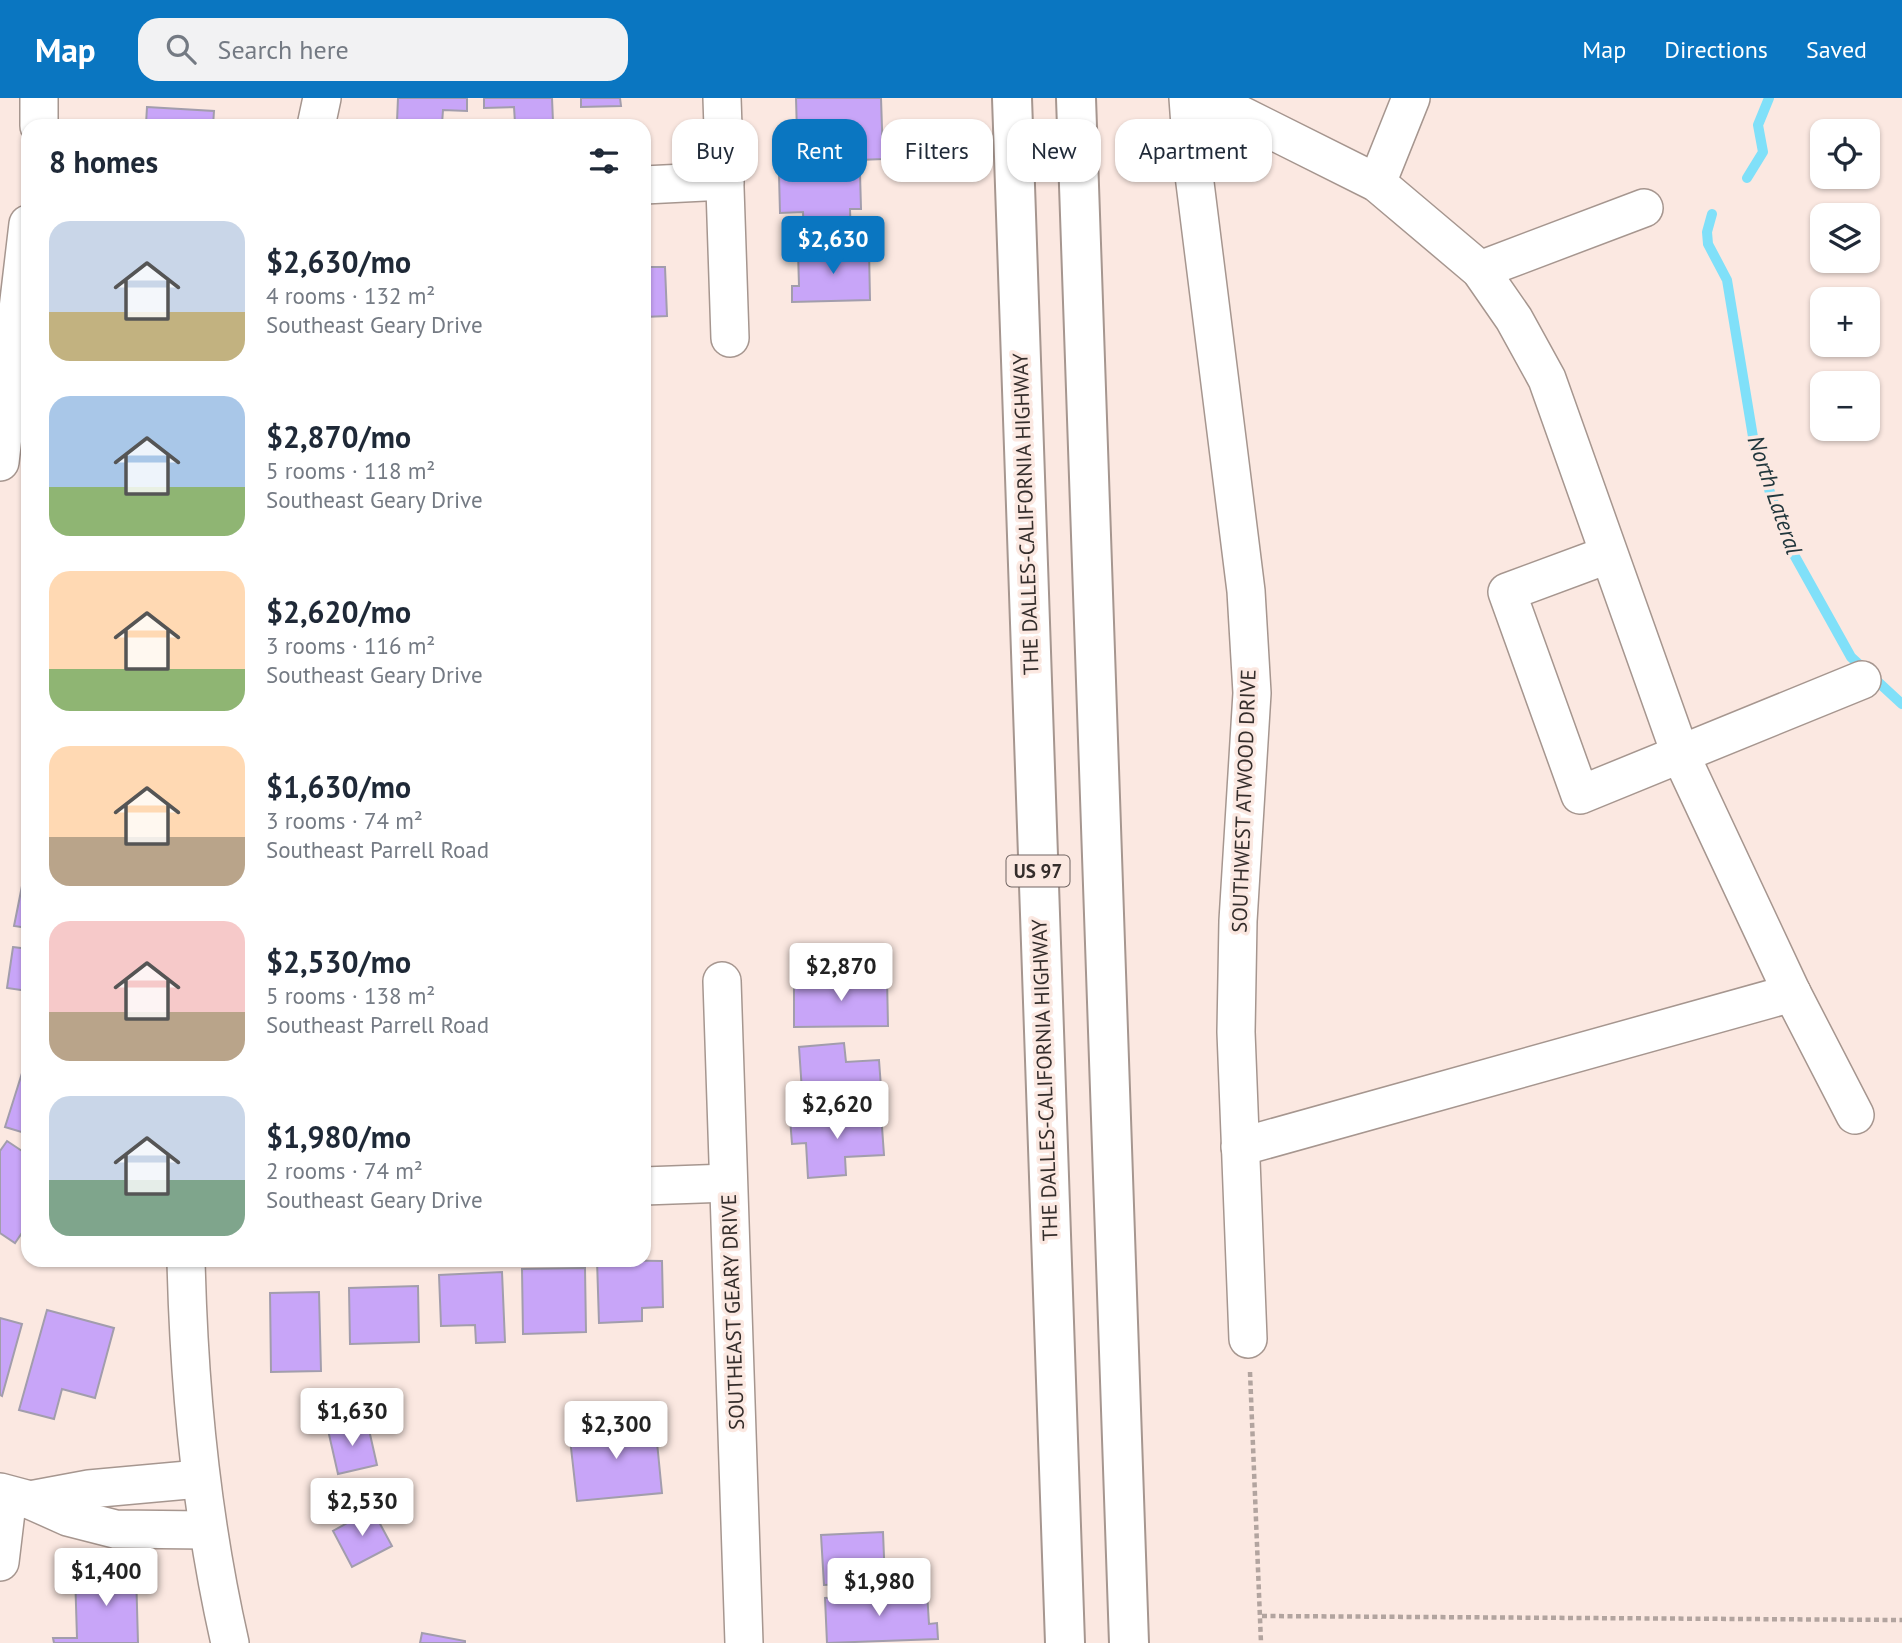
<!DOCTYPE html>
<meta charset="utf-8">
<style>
:root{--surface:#fff;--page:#f2f2f3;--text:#1f2937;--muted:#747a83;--accent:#0a76c1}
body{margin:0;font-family:"PT Sans",sans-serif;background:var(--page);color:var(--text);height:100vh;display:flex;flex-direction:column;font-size:26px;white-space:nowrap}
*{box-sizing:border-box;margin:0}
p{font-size:23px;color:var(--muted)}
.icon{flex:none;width:38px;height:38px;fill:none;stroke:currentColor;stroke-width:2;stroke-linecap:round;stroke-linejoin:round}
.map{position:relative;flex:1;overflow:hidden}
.details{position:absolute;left:21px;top:21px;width:630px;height:1148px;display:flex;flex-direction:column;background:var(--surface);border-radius:21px;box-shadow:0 2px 5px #0004}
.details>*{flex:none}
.top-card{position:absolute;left:672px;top:21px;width:665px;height:63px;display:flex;gap:14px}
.buttons{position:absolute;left:1810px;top:21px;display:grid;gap:14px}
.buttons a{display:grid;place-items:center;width:70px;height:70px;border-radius:14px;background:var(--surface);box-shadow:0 2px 5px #0004;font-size:35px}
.price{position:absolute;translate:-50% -60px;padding:0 16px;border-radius:7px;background:#fff;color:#222;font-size:23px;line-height:46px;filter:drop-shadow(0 2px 4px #0008)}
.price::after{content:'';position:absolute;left:50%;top:42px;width:21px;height:16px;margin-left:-10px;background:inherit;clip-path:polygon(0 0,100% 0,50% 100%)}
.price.on{background:var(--accent);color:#fff}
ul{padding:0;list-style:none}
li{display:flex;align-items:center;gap:21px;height:175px;padding:0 28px}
li span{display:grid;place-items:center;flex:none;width:196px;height:140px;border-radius:21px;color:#555}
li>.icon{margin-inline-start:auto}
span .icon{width:84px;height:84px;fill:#fffc;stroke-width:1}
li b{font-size:30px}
h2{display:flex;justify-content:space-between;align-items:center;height:84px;padding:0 28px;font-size:30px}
.pill{padding:0 24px;border-radius:21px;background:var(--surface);box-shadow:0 2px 5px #0004;font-size:24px;line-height:63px}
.pill.on{background:var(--accent);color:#fff}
header{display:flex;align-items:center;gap:42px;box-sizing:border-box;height:98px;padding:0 35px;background:var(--accent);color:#fff}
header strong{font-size:33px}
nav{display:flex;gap:38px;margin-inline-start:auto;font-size:24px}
.search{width:490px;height:63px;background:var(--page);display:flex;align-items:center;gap:18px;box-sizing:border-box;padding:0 24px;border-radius:21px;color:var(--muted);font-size:26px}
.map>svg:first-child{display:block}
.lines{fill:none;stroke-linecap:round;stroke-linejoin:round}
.stream{stroke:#80e0f9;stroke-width:10}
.building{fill:#c8a5f8;stroke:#a29dac;stroke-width:2}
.minor-casing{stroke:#a6968f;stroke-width:40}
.highway-casing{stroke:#a6968f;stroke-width:42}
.path{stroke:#b2a49f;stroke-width:4.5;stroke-dasharray:5 3.5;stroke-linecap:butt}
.minor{stroke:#fff;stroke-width:37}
.highway{stroke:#fff;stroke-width:38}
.labels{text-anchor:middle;stroke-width:7;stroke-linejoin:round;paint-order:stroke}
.shield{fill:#fbe8e1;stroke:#706562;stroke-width:2}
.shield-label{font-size:19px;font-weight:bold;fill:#342d2b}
.street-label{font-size:21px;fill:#342d2b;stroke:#fbe8e1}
.water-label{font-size:23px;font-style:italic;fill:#20363c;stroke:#fbe8e1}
</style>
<header>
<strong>Map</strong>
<div class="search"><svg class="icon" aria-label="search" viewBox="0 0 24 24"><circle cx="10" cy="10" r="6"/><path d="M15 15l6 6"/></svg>Search here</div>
<nav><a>Map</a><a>Directions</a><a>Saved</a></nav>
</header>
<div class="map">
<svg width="1902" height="1545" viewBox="0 0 1902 1545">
<rect width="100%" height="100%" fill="#fbe8e1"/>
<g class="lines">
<g class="stream">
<path d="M1747 80 1763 54 1758 27 1769 0"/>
<path d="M1712 116 1707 134 1708 146 1727 182 1755 351 1788 446 1851 559 1902 606"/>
</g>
</g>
<g class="building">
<path d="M398 0H467V13L443 12 442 26 397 24Z"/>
<path d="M484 0H552L553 24 515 25 514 9 484 10Z"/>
<path d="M581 0H620L621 8 581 9Z"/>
<path d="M796 0H881L883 61 809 64 808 36H797Z"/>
<path d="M147 9 214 13 213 28H108V25L146 26Z"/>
<path d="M860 75 861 111H850L851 142 804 143 803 114 780 115 779 77Z"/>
<path d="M869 152 870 202 792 204V188H799L798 154Z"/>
<path d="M644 169H665L667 218 644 219Z"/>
<path d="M28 758V830L14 828Z"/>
<path d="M13 849 28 851V893L7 890Z"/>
<path d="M887 880 888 928 794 929V881Z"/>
<path d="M844 945 846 964 879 962 882 1003 803 1008 799 949Z"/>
<path d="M28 956V1036L5 1029Z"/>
<path d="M881 1015 884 1057 845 1059 846 1077 808 1080 806 1045 792 1046 790 1020Z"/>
<path d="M7 1043 28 1057V1126L15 1145 0 1135V1053Z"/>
<path d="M597 1162 662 1163 663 1209 642 1210V1223L599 1225Z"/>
<path d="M585 1170 586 1234 523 1236 522 1171Z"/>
<path d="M502 1174 505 1244 476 1245 475 1227 441 1228 439 1177Z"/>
<path d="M418 1188 419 1244 350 1246 349 1190Z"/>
<path d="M319 1194 321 1273 271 1274 270 1195Z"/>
<path d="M47 1212 114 1230 95 1300 62 1291 54 1321 19 1312Z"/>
<path d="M0 1220 22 1226 2 1298 0 1297Z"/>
<path d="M367 1323 377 1367 338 1376 328 1332Z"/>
<path d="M655 1324 662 1395 577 1403 569 1332Z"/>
<path d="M372 1411 392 1448 352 1469 333 1433Z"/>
<path d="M883 1434 885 1484 824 1487 821 1437Z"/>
<path d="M136 1473 138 1545H54L53 1540H77L75 1475Z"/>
<path d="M927 1494 929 1526 937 1525 938 1541 827 1545 825 1500Z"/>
<path d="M422 1535 465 1543V1545H420Z"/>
</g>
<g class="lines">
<g class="minor-casing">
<g id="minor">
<path d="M722 0 730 240"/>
<path d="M1188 0 1193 69 1246 493 1252 595 1238 823 1236 934 1248 1241"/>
<path d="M1207 0 1377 85 1480 172 1514 221 1547 281 1681 658 1792 895 1855 1017"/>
<path d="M39 28V0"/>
<path d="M316 28 322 0"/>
<path d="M1377 85 1411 0"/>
<path d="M644 87 725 83"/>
<path d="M1480 172 1644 110"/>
<path d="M0 364 28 126"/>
<path d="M1607 457 1507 494 1580 697 1862 582"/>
<path d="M722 883 744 1545"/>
<path d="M1240 1049 1792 895"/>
<path d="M644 1088 728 1085"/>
<path d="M186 1162C189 1292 201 1418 230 1545"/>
<path d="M0 1394 30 1402 68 1419 115 1431 206 1432"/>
<path d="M30 1402 89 1391 199 1381"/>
<path d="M0 1464 8 1397"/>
</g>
</g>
<g class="highway-casing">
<g id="highway">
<path d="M1012 0 1065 1545"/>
<path d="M1076 0 1129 1545"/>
</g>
</g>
<g class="path">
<path d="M1250 1274 1261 1545"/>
<path d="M1262 1518 1902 1522"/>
</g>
<use href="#minor" class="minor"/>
<use href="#highway" class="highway"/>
</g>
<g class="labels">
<rect class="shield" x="1006.5" y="757.5" width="63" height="31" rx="5"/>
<g class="shield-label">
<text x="1038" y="780">US 97</text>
</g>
<g class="street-label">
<text transform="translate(1026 416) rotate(-92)" y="7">THE DALLES-CALIFORNIA HIGHWAY</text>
<text transform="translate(1244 703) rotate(-88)" y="7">SOUTHWEST ATWOOD DRIVE</text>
<text transform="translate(1045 982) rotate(-92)" y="7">THE DALLES-CALIFORNIA HIGHWAY</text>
<text transform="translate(733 1214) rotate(-92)" y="7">SOUTHEAST GEARY DRIVE</text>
</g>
<g class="water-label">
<text transform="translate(1775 397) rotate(71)" y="8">North Lateral</text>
</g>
</g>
</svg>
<div class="buttons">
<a><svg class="icon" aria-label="locate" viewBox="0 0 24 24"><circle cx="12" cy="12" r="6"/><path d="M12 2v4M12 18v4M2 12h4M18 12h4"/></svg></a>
<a><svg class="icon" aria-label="layers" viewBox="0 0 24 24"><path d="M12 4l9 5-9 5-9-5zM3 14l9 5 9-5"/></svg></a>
<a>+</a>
<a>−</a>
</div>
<b class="price on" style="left:833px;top:178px">$2,630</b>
<b class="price" style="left:841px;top:905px">$2,870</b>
<b class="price" style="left:837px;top:1043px">$2,620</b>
<b class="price" style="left:352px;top:1350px">$1,630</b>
<b class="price" style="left:616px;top:1363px">$2,300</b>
<b class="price" style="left:362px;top:1440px">$2,530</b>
<b class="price" style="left:106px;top:1510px">$1,400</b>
<b class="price" style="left:879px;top:1520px">$1,980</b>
<div class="top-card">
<a class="pill">Buy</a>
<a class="pill on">Rent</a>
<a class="pill">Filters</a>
<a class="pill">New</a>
<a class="pill">Apartment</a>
</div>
<section class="details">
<h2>8 homes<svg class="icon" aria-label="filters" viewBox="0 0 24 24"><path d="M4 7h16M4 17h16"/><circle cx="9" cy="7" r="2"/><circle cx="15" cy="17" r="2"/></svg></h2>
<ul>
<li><span style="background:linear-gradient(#c9d6e8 65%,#c2b280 0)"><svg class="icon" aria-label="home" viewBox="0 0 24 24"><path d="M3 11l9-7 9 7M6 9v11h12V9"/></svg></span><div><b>$2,630/mo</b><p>4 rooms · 132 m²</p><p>Southeast Geary Drive</p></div></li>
<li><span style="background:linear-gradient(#a9c7e8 65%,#8fb573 0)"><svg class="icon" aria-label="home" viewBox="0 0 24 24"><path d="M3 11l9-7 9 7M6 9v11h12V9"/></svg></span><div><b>$2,870/mo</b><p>5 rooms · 118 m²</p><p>Southeast Geary Drive</p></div></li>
<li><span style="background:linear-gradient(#ffd9b3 70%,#8fb573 0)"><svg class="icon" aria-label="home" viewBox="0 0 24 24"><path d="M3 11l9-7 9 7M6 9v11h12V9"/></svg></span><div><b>$2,620/mo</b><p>3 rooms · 116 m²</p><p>Southeast Geary Drive</p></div></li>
<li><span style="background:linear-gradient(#ffd9b3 65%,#b9a48a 0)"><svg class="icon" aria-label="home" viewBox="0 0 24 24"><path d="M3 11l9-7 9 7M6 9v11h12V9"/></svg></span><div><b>$1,630/mo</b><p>3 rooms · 74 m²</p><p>Southeast Parrell Road</p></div></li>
<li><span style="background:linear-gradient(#f6c9c9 65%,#b9a48a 0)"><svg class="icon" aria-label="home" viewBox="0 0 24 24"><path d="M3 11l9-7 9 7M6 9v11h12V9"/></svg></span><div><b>$2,530/mo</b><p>5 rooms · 138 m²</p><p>Southeast Parrell Road</p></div></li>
<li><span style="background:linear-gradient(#c9d6e8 60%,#7fa58c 0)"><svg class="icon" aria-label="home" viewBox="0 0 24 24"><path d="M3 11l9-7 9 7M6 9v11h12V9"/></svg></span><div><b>$1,980/mo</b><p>2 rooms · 74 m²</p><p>Southeast Geary Drive</p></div></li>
</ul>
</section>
</div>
